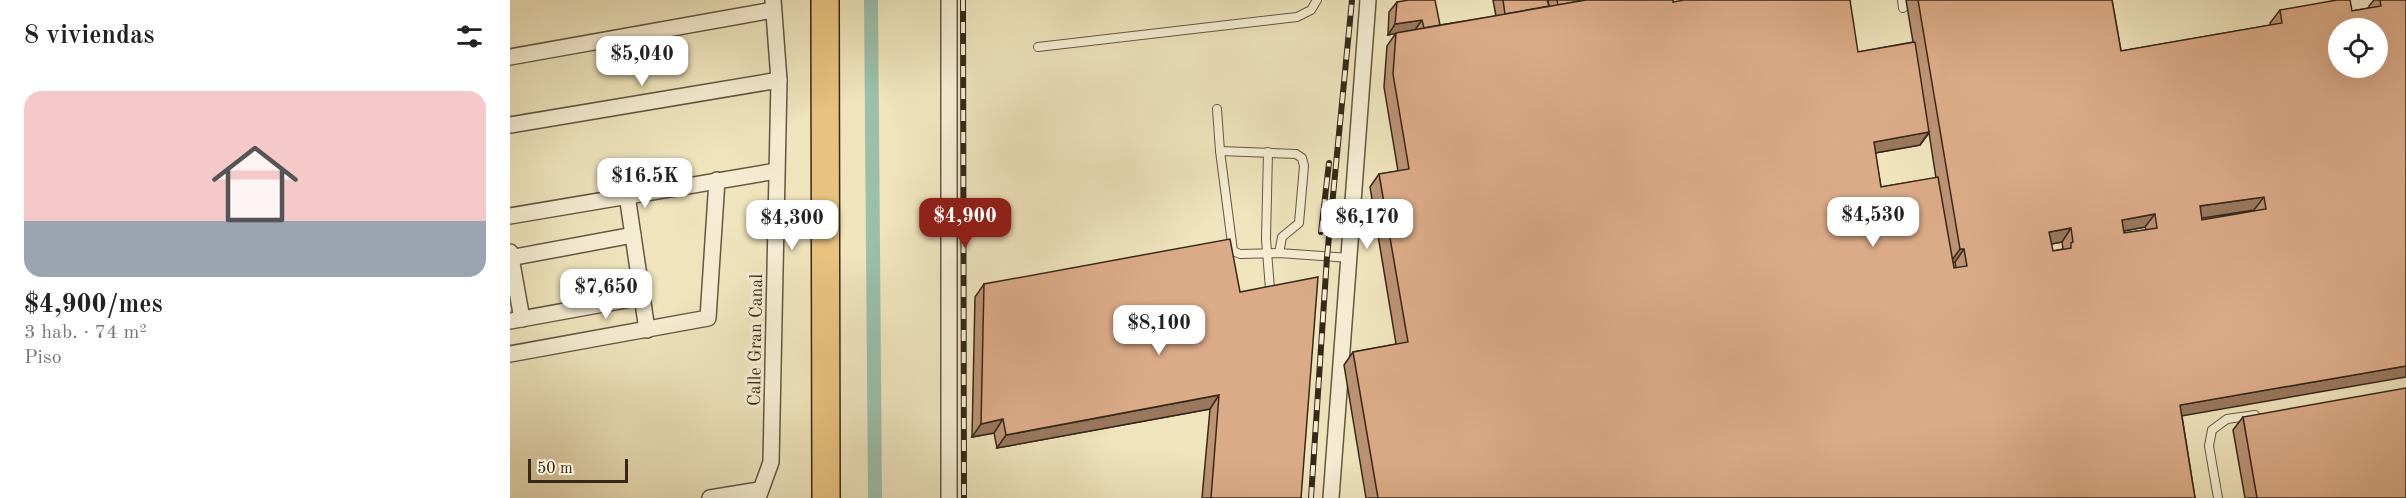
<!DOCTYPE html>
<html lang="es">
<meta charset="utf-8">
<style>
:root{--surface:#fff;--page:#f2f2f2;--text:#222;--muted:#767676;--accent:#8f2418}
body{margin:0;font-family:"Old Standard TT",serif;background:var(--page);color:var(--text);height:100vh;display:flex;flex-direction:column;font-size:22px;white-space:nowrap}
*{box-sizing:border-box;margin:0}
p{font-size:20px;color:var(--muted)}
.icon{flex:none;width:33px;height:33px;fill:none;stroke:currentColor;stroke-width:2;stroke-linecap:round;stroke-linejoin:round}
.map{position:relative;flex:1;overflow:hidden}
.sheet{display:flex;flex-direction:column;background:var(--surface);width:510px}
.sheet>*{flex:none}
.tools{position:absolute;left:1818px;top:18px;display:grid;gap:12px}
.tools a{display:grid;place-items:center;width:60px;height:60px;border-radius:50%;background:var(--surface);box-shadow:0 6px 24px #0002;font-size:30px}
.scale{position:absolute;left:18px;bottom:15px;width:100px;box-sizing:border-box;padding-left:6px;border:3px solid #35281b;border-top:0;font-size:16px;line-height:21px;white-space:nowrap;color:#35281b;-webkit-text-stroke:4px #f5edd3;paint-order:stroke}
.price{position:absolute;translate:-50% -51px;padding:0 14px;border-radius:12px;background:#fff;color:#222;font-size:20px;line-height:39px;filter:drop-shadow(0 2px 3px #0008)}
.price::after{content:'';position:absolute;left:50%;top:36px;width:18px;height:14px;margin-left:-9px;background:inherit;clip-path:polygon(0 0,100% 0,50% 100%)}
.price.current{background:var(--accent);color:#fff}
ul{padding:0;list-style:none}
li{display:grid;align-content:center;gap:12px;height:318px;padding:0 24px}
li span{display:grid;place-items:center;height:186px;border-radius:18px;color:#555}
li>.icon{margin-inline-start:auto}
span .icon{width:108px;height:108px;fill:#fffc;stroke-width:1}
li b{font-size:26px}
h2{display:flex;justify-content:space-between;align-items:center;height:72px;padding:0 24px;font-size:26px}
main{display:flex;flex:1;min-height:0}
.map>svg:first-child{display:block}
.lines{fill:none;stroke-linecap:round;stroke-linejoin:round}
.canal{stroke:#9bbfaa;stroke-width:14}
.lane-casing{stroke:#645743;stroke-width:10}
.street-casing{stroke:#645743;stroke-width:18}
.highway-casing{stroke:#35281b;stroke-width:30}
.lane{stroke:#f5edd3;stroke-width:8}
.street{stroke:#f5edd3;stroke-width:15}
.highway{stroke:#e8c27e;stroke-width:27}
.rail-casing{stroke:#35281b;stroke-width:6}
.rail{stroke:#f5edd3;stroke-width:4;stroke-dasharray:11;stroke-linecap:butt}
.wall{fill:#bc9374;stroke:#35281b;stroke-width:1.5;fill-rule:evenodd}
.shaded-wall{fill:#99785e;stroke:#35281b;stroke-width:1.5}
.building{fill:#dbab87;stroke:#35281b;stroke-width:1.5;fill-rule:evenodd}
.labels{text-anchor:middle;stroke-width:6;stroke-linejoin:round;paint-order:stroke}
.street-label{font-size:18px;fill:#35281b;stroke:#f5edd3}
</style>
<main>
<section class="sheet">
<h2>8 viviendas<svg class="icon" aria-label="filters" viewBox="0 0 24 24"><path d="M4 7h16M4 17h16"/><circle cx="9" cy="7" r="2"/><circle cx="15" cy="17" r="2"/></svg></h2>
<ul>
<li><span style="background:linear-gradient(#f6c9c9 70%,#9aa5b1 0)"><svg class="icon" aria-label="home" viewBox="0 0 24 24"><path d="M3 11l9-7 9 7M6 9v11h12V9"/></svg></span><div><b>$4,900/mes</b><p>3 hab. · 74 m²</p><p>Piso</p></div></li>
</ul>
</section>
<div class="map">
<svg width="1896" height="498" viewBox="0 0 1896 498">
<rect width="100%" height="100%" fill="#efe4bc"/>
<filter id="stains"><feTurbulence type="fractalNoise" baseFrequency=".00333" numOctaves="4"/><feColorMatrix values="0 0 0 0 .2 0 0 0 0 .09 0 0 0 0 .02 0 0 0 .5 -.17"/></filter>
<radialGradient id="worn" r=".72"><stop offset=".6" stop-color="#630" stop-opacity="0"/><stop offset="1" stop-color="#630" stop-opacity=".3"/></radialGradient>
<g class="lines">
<path class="canal" d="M361 0 365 498"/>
<g class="lane-casing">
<g id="lane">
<path d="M1392 0 1393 8"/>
<path d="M528 47 787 17 801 10 807 0"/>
<path d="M707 109 710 151 723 251 730 254 769 253 840 258"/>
<path d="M710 151 786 154 792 158 794 166 789 223 772 237 769 253"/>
<path d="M758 152 756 239 760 289"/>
<path d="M1708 498 1699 446 1702 430 1717 419 1745 415"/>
</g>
</g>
<g class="street-casing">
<g id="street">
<path d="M439 0V498"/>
<path d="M0 57 263 10"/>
<path d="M0 125 269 80"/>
<path d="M117 195 137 330"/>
<path d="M0 216 266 171"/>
<path d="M0 252 12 319"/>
<path d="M0 258 123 235"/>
<path d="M0 321 132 297"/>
<path d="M0 354 198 318 207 180"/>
<path d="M200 498 249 490"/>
<path d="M248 498 261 462 269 80 263 0"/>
<path d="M821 498 858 0"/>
</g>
</g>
<g class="highway-casing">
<path id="highway" d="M315 0 316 498"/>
</g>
<use href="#lane" class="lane"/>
<use href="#street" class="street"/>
<use href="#highway" class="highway"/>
<g class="rail-casing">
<g id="rail">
<path d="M453 0 454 498"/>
<path d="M811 232 819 163"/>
<path d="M801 498 817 257 842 0"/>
</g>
</g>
<use href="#rail" class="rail"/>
</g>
<g class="wall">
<path d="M983 0H1037L1039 6 1038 0H1163V2L1348 52 1403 42 1396 0H1602L1611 51 1761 25 1760 23 1770 10 1842 11 1859 8V6L1864 0H1896L1672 416 1685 498H856L834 365 843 352 886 344 860 187 869 174 888 171 874 87 877 46 886 33 878 35 879 12 887 2 930 25 986 16ZM1419 133 1426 178 1371 187 1365 153 1410 145ZM1744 210V211L1692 220V218ZM1635 227 1636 230 1614 233V231ZM1552 242 1553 249 1543 251 1541 244ZM1443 262H1445L1446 268H1444Z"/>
<path d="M474 284 730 292 791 498H692L700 409 487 448 484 433 462 437 465 297Z"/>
<path d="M1733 417 1896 498H1735L1723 430Z"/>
</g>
<g class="shaded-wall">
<path d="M912 20 905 30 878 35 885 24Z"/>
<path d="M1419 132 1410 145 1354 155 1364 142Z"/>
<path d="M1754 197 1744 210 1680 220 1690 206Z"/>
<path d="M1645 214 1635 227 1603 233 1612 220Z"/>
<path d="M1561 228 1552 242 1530 246 1539 232Z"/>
<path d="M1450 249H1454L1445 262 1440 263Z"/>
<path d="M1896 366V377L1660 418 1670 405Z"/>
<path d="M709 395 700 409 487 448 496 435Z"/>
<path d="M493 419 484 433 462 437 471 424Z"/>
</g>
<g class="building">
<path d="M899 0H925L930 25 914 28 912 20 885 24 887 2Z"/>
<path d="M993 0H1037L1039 6 995 14Z"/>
<path d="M1047 0H1076L1048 5Z"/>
<path d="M1076 0H1163V2L1174 0H1340L1348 52 1405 42 1419 132 1364 142 1371 187 1428 177 1444 268 1457 266 1454 249H1450L1408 0H1602L1611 51 1772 23 1770 10 1827 0H1840L1842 11 1871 6 1870 0H1896V366L1670 405 1685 498H868L843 352 898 342 869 174 899 169 883 74 886 33ZM1828 28H1868V68H1828ZM1754 197 1756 209 1692 220 1690 206ZM1645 214 1647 228 1614 233 1612 220ZM1561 228 1563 242 1561 243V248L1543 251 1539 232Z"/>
<path d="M720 239 730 292 808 277 791 498H701L709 395 496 435 493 419 471 424 474 284Z"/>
<path d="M1896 388V498H1747L1733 417Z"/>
</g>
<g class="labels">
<g class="street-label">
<text transform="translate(245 340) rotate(-89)" y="6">Calle Gran Canal</text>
</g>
</g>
<rect width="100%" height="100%" filter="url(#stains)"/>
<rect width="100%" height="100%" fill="url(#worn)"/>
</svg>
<div class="tools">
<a><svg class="icon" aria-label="locate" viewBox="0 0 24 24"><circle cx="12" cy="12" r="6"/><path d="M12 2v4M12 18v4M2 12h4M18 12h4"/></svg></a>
</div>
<div class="scale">50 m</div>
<b class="price" style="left:132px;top:87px">$5,040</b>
<b class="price" style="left:135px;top:209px">$16.5K</b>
<b class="price" style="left:1363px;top:248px">$4,530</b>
<b class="price current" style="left:455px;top:249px">$4,900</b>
<b class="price" style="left:857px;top:250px">$6,170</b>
<b class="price" style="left:282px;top:251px">$4,300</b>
<b class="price" style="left:96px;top:320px">$7,650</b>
<b class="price" style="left:649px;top:356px">$8,100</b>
</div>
</main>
